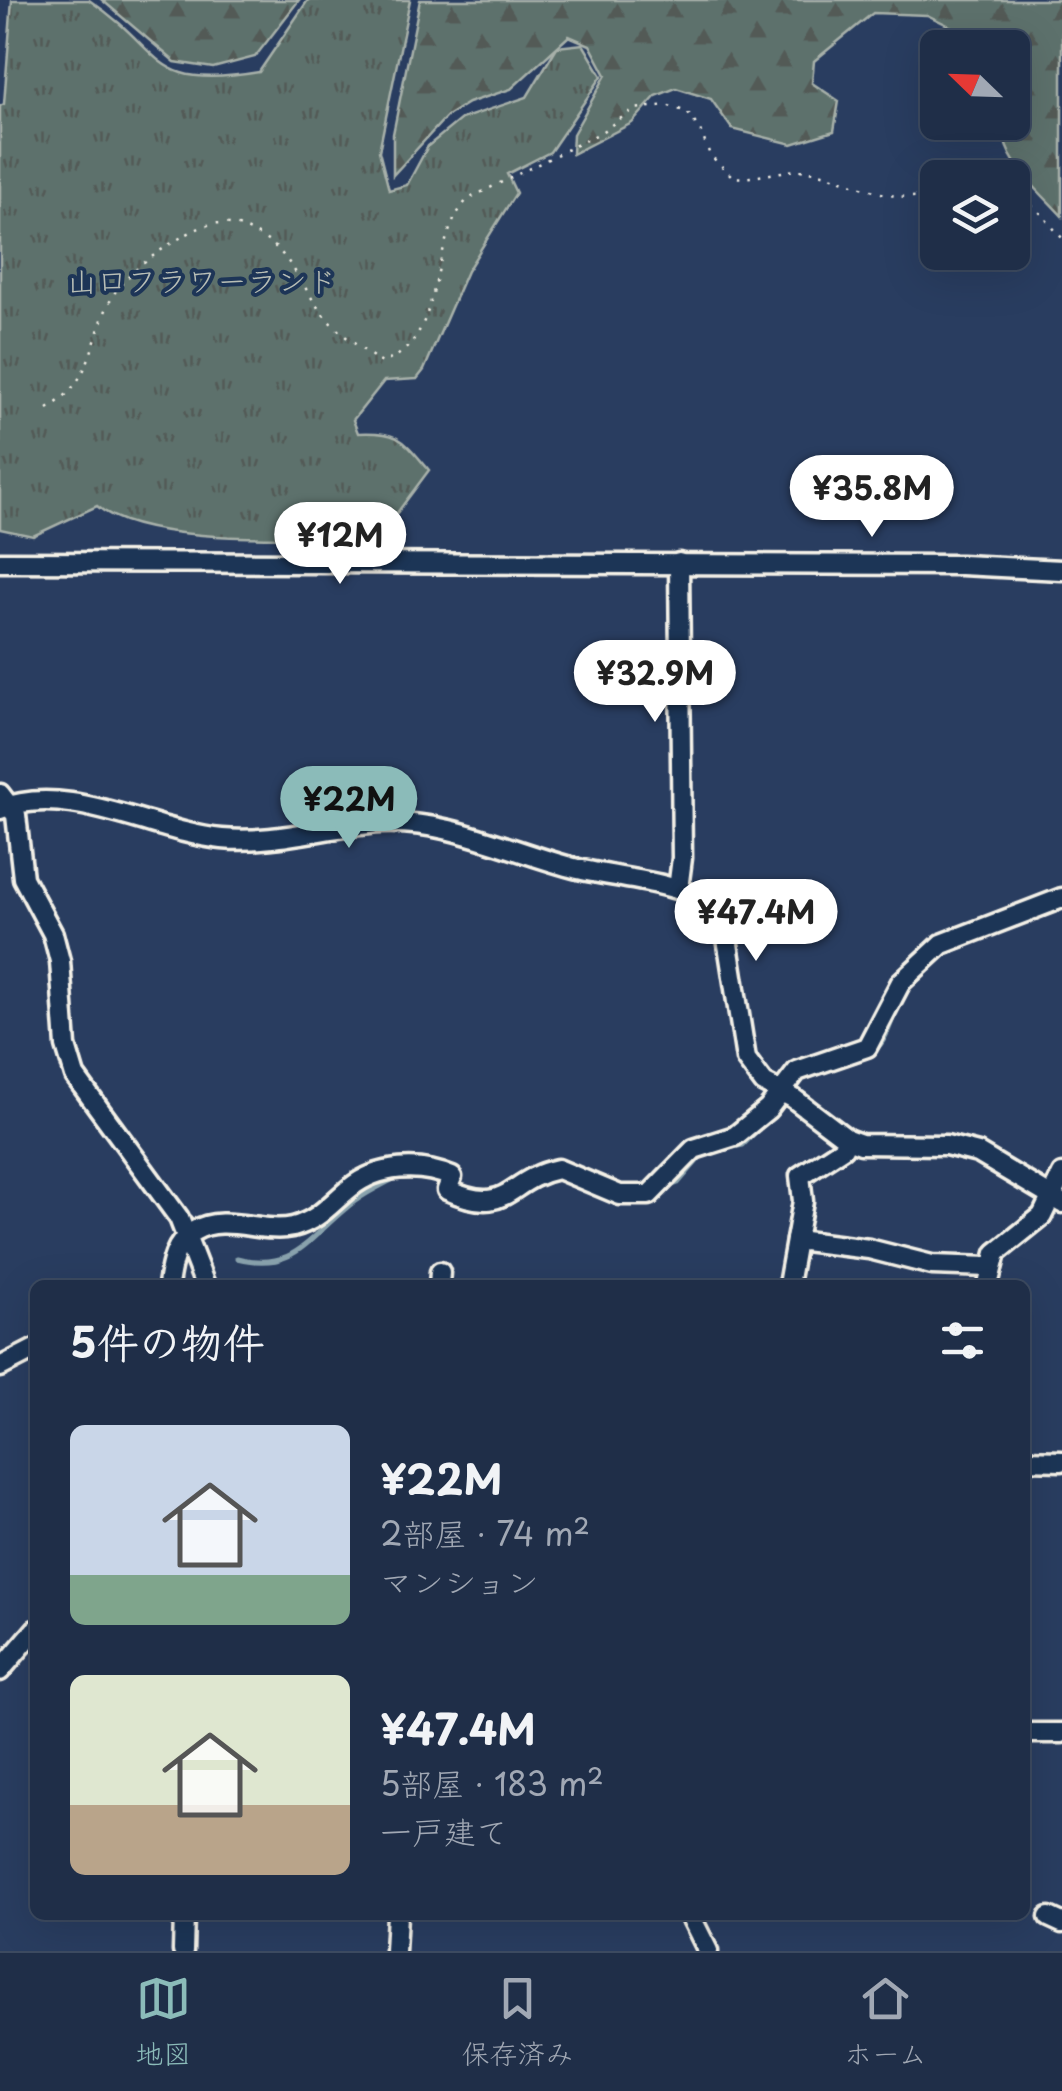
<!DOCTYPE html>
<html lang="ja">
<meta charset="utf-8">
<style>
:root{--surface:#1f2e48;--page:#2c3a52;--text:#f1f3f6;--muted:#a1a8b4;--line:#3c4a60;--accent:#8bbbb9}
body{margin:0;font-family:"Playpen Sans","Klee One",sans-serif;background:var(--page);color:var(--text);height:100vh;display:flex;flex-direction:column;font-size:38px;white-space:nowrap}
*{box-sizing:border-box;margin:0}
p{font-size:32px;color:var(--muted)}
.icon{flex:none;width:55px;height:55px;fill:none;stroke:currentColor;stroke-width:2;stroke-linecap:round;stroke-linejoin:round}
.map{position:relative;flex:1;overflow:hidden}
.side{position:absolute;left:30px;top:1280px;width:1000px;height:640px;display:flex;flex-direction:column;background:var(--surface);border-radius:15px;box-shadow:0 10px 40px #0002,0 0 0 2px var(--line)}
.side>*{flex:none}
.needle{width:65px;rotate:293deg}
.tools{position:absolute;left:920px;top:30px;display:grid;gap:20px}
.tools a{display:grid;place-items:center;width:110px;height:110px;border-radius:15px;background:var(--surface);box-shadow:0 10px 40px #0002,0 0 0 2px var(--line);font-size:50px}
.price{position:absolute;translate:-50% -85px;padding:0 22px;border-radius:35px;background:#fff;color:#222;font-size:32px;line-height:65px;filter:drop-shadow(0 2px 5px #0008)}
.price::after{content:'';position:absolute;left:50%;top:60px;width:30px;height:22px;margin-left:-15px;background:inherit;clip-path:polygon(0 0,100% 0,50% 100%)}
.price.selected{background:var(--accent);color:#111}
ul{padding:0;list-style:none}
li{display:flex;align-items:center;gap:30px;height:250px;padding:0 40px}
li span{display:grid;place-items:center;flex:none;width:280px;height:200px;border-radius:15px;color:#555}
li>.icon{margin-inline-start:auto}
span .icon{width:120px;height:120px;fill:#fffc;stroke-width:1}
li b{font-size:42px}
h2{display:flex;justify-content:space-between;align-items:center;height:120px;padding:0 40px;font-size:42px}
.tab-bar{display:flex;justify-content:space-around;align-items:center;height:140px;border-top:2px solid var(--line);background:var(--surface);font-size:28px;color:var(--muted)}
.tab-bar a{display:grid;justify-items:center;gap:5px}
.tab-bar .selected{color:var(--accent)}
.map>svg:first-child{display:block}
.grass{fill:url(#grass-tufts);stroke:#a8b1aa;stroke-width:2.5}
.forest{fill:url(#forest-firs);stroke:#a8b1aa;stroke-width:2.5}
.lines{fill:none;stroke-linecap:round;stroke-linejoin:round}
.stream{stroke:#89a2ad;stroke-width:5}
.minor-casing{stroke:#f4f1e8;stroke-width:25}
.path{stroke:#f4f1e8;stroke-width:2.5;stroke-dasharray:2.5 8;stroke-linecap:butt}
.minor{stroke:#1d3557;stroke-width:18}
.labels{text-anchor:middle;stroke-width:8;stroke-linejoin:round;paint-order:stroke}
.park-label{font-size:30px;fill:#b8beb6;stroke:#1d3557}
</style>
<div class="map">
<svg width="1062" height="1951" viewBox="0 0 1062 1951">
<defs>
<pattern id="grass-tufts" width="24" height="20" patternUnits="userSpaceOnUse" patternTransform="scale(2.5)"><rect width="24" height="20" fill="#5d716c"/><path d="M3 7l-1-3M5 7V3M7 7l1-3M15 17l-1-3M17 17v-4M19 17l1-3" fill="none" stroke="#525a57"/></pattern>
<pattern id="forest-firs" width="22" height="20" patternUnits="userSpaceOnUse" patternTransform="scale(2.5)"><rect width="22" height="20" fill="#5d716c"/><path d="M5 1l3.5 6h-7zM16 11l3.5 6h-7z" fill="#525a57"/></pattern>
</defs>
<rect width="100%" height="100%" fill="#293d60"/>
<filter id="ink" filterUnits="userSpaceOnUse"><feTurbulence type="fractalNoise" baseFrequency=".01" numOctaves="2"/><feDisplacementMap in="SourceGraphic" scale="20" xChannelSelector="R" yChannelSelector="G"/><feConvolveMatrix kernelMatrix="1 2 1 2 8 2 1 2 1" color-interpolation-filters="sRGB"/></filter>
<g filter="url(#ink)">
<path class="grass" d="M12 0H89C168 53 148 91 259 72L308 0H410L379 151 389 190 407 185 428 146 461 119 527 97 557 47 583 44 602 76 550 152 507 174 516 193 467 271 424 370 417 379 384 381 353 420 358 433C400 431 403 440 429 470L379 537C312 536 146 548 97 506L33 536 0 529V106L4 104Z"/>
<g class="forest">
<path d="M102 0H299L255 57 213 68 175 62Z"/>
<path d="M420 0H1062V216C1040 191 998 158 1004 123L1012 122V48L993 47 927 15 873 13 814 61 812 83 839 101 834 131 792 144 732 129 711 99 676 88 656 96 632 123 572 154 573 134 606 75 590 45 569 36 511 89 468 103 447 116 393 175V134Z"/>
</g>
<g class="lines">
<g class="stream">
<path d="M931 966 947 953 1015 925"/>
<path d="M834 1067C880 1056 883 1048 898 1004"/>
<path d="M718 1150 743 1145 786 1100"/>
<path d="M526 1172C545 1160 561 1159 580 1170"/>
<path d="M670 1186 678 1183 703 1154"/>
<path d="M237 1258C293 1272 306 1241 345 1209 361 1195 380 1186 399 1176"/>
</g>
<g class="minor-casing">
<g id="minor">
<path d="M0 562 961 565 1062 570"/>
<path d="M0 794 16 815 23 878 53 934 60 961 66 1046 75 1076 179 1218 205 1285"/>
<path d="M0 809C69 782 152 832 222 839 273 844 329 826 380 823 449 819 513 853 578 869 608 876 673 883 696 897 712 907 720 921 727 938L746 1059 764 1083 793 1098 847 1139 861 1144 946 1145 978 1153 1062 1203"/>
<path d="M678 889 682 858 679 563"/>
<path d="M796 1240 869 1249 932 1265 989 1267"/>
<path d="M168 1285C171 1265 174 1243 194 1231 224 1213 261 1234 293 1227 319 1220 330 1204 350 1188 378 1165 420 1163 452 1177L447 1190C510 1218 505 1180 558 1169L620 1195H649L694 1149 735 1136 768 1109 797 1071 867 1047 901 982 942 944 1062 898"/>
<path d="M439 1285 440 1272"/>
<path d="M788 1285 803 1201 800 1176 843 1148 847 1139"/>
<path d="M988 1285 996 1253 1042 1216 1062 1174"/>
<path d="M0 1367 35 1349"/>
<path d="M1025 1460 1062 1461"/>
<path d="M0 1671 35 1630"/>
<path d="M1025 1733H1062"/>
<path d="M690 1915 708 1951"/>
<path d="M1049 1917 1062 1923"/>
<path d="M183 1951 184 1915"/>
<path d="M395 1951 397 1915"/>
</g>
</g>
<g class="path">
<path d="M1012 197 1036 208 1062 238"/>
<path d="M48 409C97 377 88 339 114 294 127 271 186 229 212 224 231 220 254 231 269 242 290 257 304 288 319 309 334 330 361 349 382 363 448 340 426 244 468 199L600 133 634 109 666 105 687 112 700 130 710 155 733 177C759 180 786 167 810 171 856 180 889 207 938 193"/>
</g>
<use href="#minor" class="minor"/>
</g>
</g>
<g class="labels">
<g class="park-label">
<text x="202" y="292">山口フラワーランド</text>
</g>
</g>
</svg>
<div class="tools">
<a><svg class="needle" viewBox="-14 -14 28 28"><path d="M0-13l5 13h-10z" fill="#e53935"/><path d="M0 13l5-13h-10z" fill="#a1a8b4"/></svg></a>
<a><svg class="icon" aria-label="layers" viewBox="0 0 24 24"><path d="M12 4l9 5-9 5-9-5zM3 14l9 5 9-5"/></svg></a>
</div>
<b class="price" style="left:872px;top:540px">¥35.8M</b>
<b class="price" style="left:340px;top:587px">¥12M</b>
<b class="price" style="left:655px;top:725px">¥32.9M</b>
<b class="price selected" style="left:349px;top:851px">¥22M</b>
<b class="price" style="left:756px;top:964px">¥47.4M</b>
<section class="side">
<h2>5件の物件<svg class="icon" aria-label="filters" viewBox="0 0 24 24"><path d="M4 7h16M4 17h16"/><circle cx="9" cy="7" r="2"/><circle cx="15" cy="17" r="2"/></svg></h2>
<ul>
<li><span style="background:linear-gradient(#c9d6e8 75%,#7fa58c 0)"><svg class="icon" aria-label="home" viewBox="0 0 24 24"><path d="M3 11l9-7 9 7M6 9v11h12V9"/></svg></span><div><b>¥22M</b><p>2部屋 · 74 m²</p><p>マンション</p></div></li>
<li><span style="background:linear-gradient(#dfe7d0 65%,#b9a48a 0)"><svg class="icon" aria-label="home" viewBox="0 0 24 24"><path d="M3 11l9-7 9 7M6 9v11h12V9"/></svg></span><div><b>¥47.4M</b><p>5部屋 · 183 m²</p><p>一戸建て</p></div></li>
</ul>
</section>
</div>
<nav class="tab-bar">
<a class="selected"><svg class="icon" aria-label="map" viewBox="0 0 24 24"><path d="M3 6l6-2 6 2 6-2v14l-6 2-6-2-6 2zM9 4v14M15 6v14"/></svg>地図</a>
<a><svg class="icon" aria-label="saved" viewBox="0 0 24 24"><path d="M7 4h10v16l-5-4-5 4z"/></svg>保存済み</a>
<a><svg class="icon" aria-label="home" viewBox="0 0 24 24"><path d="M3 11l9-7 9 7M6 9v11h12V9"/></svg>ホーム</a>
</nav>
